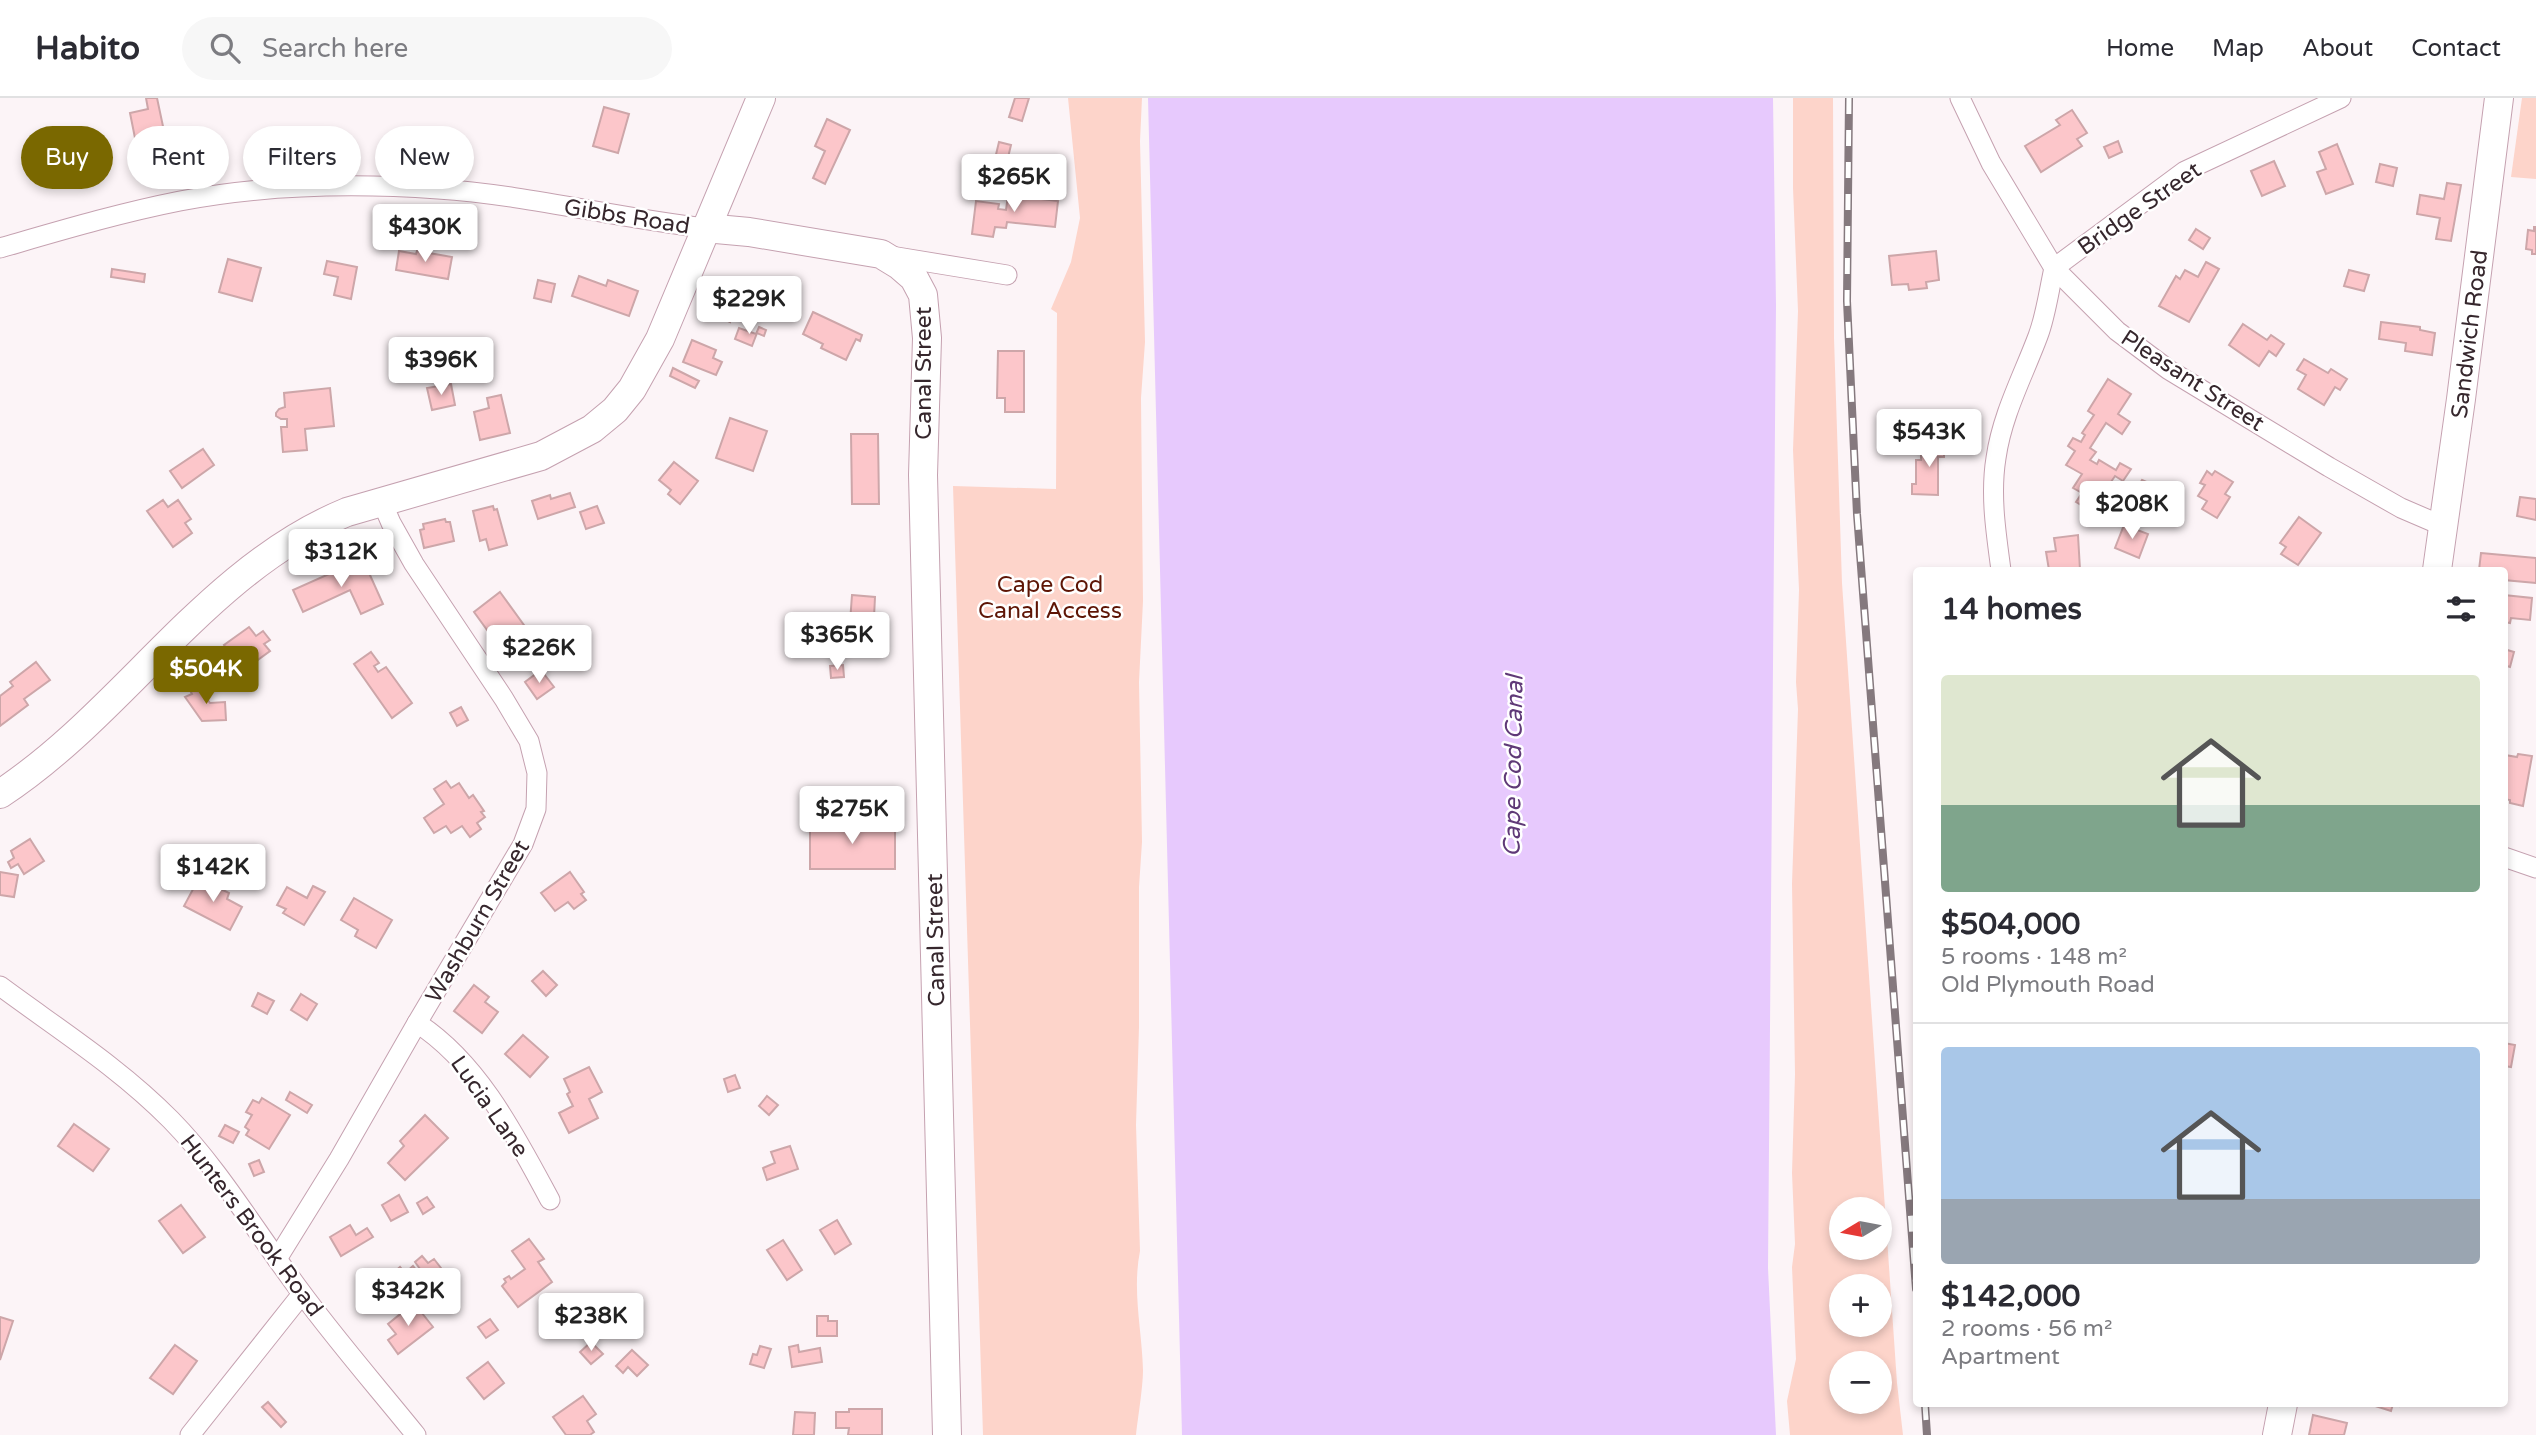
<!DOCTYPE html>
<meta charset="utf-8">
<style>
:root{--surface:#fff;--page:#f7f7f7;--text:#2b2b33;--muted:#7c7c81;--line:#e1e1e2;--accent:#7a6800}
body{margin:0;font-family:"Varela Round",sans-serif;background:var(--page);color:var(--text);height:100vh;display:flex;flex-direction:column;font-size:26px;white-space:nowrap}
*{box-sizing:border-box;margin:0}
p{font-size:23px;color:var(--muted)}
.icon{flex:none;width:38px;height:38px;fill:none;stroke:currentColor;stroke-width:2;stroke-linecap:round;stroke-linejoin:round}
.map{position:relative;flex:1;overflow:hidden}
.drawer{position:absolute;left:1913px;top:469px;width:595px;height:840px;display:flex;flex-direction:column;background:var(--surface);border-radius:7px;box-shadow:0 4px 10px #0003}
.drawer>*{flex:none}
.banner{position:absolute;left:21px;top:28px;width:665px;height:63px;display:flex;gap:14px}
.needle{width:46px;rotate:260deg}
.controls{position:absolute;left:1829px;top:1099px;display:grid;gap:14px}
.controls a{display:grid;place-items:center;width:63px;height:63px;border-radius:50%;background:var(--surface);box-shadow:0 4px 10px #0003;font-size:35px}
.price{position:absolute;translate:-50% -60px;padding:0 16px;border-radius:7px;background:#fff;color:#222;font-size:23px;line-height:46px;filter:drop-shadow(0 2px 4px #0008)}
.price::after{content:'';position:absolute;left:50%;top:42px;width:21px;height:16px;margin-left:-10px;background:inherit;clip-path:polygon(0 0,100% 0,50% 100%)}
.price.active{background:var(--accent);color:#fff}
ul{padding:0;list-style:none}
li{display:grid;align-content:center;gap:14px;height:371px;padding:0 28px}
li+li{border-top:2px solid var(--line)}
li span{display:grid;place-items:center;height:217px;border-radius:7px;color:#555}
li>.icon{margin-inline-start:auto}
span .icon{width:126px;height:126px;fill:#fffc;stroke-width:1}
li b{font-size:30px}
h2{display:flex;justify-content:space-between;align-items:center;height:84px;padding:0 28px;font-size:30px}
.chip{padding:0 24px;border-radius:32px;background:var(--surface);box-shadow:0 4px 10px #0003;font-size:24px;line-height:63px}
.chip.active{background:var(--accent);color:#fff}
header{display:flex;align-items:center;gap:42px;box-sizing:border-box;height:98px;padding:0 35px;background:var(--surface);border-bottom:2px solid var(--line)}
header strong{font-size:33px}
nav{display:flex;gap:38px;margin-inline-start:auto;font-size:24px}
.search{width:490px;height:63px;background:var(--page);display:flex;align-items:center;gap:18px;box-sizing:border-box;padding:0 24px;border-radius:38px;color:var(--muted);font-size:26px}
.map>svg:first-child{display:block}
.green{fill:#fdd4ca;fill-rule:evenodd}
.water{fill:#e7c9fd}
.building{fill:#fcc6ca;stroke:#cda6a9;stroke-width:2}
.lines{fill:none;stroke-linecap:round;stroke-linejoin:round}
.street-casing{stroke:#c5a1b0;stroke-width:21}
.secondary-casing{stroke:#c5a1b0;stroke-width:30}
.street{stroke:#fff;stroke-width:19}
.secondary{stroke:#fff;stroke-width:28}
.rail-casing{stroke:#85797e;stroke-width:8}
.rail{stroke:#fff;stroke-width:5;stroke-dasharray:16;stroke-linecap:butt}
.labels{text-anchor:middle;stroke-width:5;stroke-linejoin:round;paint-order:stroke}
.street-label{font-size:23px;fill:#36272d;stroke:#fff}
.park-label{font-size:23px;fill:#5e1505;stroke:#fff}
.water-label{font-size:24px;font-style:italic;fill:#5f3977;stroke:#fff}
</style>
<header>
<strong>Habito</strong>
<div class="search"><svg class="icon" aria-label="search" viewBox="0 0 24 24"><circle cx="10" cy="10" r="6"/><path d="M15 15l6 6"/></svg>Search here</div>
<nav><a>Home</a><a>Map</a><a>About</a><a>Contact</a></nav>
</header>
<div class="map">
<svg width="2536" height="1337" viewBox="0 0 2536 1337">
<rect width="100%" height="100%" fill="#fcf4f7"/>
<g class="green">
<path d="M1068 0H1142L1140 43 1145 244 1141 300 1143 503 1139 584 1142 744 1139 789V929L1136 1027 1140 1153C1132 1193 1142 1232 1143 1272 1143 1289 1138 1319 1136 1337H983L953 388 1056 391 1057 215 1051 211 1071 164 1080 120Z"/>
<path d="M1793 0H1833L1834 240 1842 485 1897 1285 1903 1337H1790L1787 1303 1796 1261 1792 1169 1795 1146 1792 1075 1795 976 1792 786 1798 611 1796 584 1799 492 1793 352 1798 213 1793 90ZM1880 1111V1150H1841V1111ZM1841 1188H1880V1227H1841ZM1841 1265H1880V1304H1841Z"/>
<path d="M2522 0H2536V81L2511 79Z"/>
</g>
<path class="water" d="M1148 0H1773L1776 207 1768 1170 1776 1337H1182Z"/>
<g class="building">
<path d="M146 0H157L164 33 135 40 130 15 148 11Z"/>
<path d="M1015 0H1029L1022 23 1009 19Z"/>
<path d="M604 9 629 16 618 55 593 48Z"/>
<path d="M2072 12 2087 35 2077 41 2082 48 2041 74 2025 48 2060 27 2056 22Z"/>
<path d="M827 21 850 32 825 86 813 80 825 53 815 48Z"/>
<path d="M2118 43 2122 54 2109 60 2104 49Z"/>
<path d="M999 44 1011 47 1005 72 993 69Z"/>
<path d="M2337 46 2353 86 2326 96 2317 74 2326 71 2319 54Z"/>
<path d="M73 58 89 64 86 71 71 65Z"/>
<path d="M2274 63 2285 88 2262 98 2251 73Z"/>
<path d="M2380 66 2397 70 2393 88 2376 84Z"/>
<path d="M212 68 213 75 197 79 195 71Z"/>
<path d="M2447 85 2461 87 2451 143 2436 141 2440 120 2417 116 2420 97 2444 101Z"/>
<path d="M1008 97 1058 103 1055 129 1007 124 1006 130 995 129 993 139 972 136 976 103 999 106 998 111 1006 112Z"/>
<path d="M2534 129H2536V156H2532V152L2526 151 2528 132 2534 133Z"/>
<path d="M2196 131 2210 140 2203 151 2189 142Z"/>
<path d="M399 153 416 156 417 153 452 159 448 181 396 172Z"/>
<path d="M1936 153 1939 182 1926 184 1927 190 1909 192 1908 186 1892 187 1889 158Z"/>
<path d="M228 161 261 170 252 203 219 194Z"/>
<path d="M327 163 357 169 351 201 334 197 338 179 324 176Z"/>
<path d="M2206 164 2219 171 2189 224 2159 208 2176 178 2180 181 2185 172 2198 179Z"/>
<path d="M112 171 145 176 144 184 111 179Z"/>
<path d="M2349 172 2369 177 2364 193 2344 188Z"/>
<path d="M579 178 606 188 608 182 638 193 629 218 572 198Z"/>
<path d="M538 182 555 186 551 204 534 200Z"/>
<path d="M715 190 748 206 740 223 731 219 730 224 705 212Z"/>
<path d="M813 214 862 237 860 243 856 241 846 262 821 250 823 246 803 236Z"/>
<path d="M2381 224 2420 229V232L2435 235 2432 257 2405 253 2406 245 2379 241Z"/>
<path d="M2243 226 2267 242 2271 237 2284 246 2276 258 2269 253 2259 268 2229 247Z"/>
<path d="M759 229 766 232 764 238 757 235 752 248 735 241 739 230 756 236Z"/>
<path d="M692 242 716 252 713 260 722 264 716 277 683 264Z"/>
<path d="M998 253H1024V314H1005V300H997Z"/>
<path d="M2304 261 2328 275 2331 271 2347 281 2340 292 2335 289 2324 307 2298 291 2306 277 2297 272Z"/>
<path d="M673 270 699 283 695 290 670 278Z"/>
<path d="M2108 281 2131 296 2118 316 2130 324 2122 336 2106 325 2090 350 2096 354 2090 362 2097 366 2099 362 2116 372 2120 365 2131 371 2123 383 2115 378 2098 403 2093 400 2086 410 2076 404 2082 395 2073 390 2082 376 2066 367 2075 353 2068 348 2073 340 2081 344 2085 337 2082 335 2094 317 2088 313Z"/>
<path d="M451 286 455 307 432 312 427 290Z"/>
<path d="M330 290 334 328 305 331 307 352 283 354 281 329H287V321H281L276 318V315L279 311 285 309 284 295Z"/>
<path d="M501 297 510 335 480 342 474 314 489 310 487 300Z"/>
<path d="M730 320 767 333 753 373 716 360Z"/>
<path d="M851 336H878L879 406H852Z"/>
<path d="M1925 343 1944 344V359H1938V397L1912 396V386H1916V362H1921V355H1925Z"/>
<path d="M203 351 214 367 182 390 170 373Z"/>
<path d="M674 364 698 383 680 406 668 396 671 392 659 382Z"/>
<path d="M2207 373 2212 377 2215 373 2233 384 2225 396 2230 399 2217 420 2202 411 2207 403 2198 398 2205 387 2200 385Z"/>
<path d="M2142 382 2151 386 2144 401 2134 396Z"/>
<path d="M570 395 575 409 538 421 532 403 550 397 551 401Z"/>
<path d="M2520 399 2536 401V422L2517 418Z"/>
<path d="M163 402 168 409 178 402 191 421 185 425 192 435 173 449 147 413Z"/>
<path d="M493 408 494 412 497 411 507 447 489 452 486 441 480 443 473 413Z"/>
<path d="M597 408 604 425 586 431 580 414Z"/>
<path d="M2299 419 2321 435 2298 467 2281 456 2286 449 2280 445Z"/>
<path d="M445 421 446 424H450L454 443 424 450 420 432 424 431 423 426Z"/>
<path d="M2124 427 2148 436 2139 460 2115 450Z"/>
<path d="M2078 437 2080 472H2049L2046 454 2056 453 2054 440Z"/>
<path d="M2481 455 2536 460V485L2504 482V472H2479Z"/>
<path d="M365 466 383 506 361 516 350 492 303 514 293 492 349 467 351 472Z"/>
<path d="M500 494 529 534 503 554 474 514Z"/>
<path d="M852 497 875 499 873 540 849 538Z"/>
<path d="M2504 497 2532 500 2530 522 2511 520 2510 525 2504 524Z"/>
<path d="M249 529 256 538 263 533 270 542 264 546 270 553 243 573 224 547Z"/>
<path d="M803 532 820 534 818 555 800 553Z"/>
<path d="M2504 551 2514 554 2510 569 2507 568 2504 579Z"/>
<path d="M371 554 379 565 374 568 378 574 386 569 412 605 392 620 354 566Z"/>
<path d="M36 564 50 582 24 601 28 607 0 628V598L13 588 10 584Z"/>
<path d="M843 567 844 579 831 580 830 568Z"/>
<path d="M541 572 554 589 537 601 525 584Z"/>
<path d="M196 586 210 605 225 604 226 622 202 623 185 599 192 596 189 590Z"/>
<path d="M461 609 468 622 457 628 450 615Z"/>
<path d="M2518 656 2532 658 2523 708 2510 705V702L2504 701 2505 657 2517 659Z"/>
<path d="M446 683 451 690 459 685 469 700 473 697 484 713 481 714 485 719 477 725 481 731 470 739 462 728 451 735 446 728 434 735 424 720 444 706 434 691Z"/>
<rect x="810" y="724" width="85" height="47"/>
<path d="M30 741 44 763 24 776 18 766 11 770 8 764 14 760 11 753Z"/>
<path d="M0 774 18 777 14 799 0 797Z"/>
<path d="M570 774 584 794 581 796 586 802 574 811 568 804 555 813 541 795Z"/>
<path d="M199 780 229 795 227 801 242 809 230 832 184 808Z"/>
<path d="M313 788 325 794 304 827 283 815 286 811 277 807 287 789 307 800Z"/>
<path d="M354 800 392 822 376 850 355 838 358 832 341 822Z"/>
<path d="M543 873 557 887 546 898 532 883Z"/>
<path d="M474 887 489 899 485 904 498 914 482 935 454 913Z"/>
<path d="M258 895 274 903 267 916 252 908Z"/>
<path d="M301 896 317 906 307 922 291 912Z"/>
<path d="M523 937 548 959 530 979 505 956Z"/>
<path d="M2504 945 2515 947 2511 969 2504 968Z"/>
<path d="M589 969 602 994 589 1001 598 1020 569 1035 559 1015 573 1008 567 996 570 994 564 981Z"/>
<path d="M735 977 740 990 728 994 724 981Z"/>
<path d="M290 994 312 1007 307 1015 286 1002Z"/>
<path d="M767 998 778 1007 769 1017 759 1008Z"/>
<path d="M262 1000 290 1017 269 1051 246 1037 249 1032 245 1029 252 1017 246 1014 253 1002 259 1005Z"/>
<path d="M425 1017 448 1040 405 1082 388 1065 404 1048 400 1043Z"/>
<path d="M74 1026 109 1051 93 1073 58 1048Z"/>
<path d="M225 1027 239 1034 233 1045 219 1038Z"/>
<path d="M790 1048 798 1071 767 1082 763 1070 775 1065 771 1054Z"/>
<path d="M259 1062 264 1074 254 1078 249 1066Z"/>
<path d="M399 1097 408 1114 391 1123 382 1107Z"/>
<path d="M427 1099 434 1109 423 1116 417 1105Z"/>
<path d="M181 1107 205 1139 183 1155 159 1123Z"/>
<path d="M837 1122 851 1146 835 1156 820 1132Z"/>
<path d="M350 1127 356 1137 367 1130 373 1139 341 1158 330 1139Z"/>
<path d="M529 1141 544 1161 538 1164 552 1184 518 1209 502 1188 506 1184 504 1181 509 1178 511 1181 525 1171 512 1153Z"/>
<path d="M783 1142 802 1172 787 1182 767 1152Z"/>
<path d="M422 1158 428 1165 434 1161 441 1170 430 1179 435 1185 422 1194 418 1189 405 1198 390 1178 400 1169 405 1175 413 1168 417 1173 420 1171 415 1164Z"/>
<path d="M448 1184 453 1192 442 1200 436 1192Z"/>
<path d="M414 1205 433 1229 398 1256 388 1242 396 1236 388 1226Z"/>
<path d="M817 1218H828V1223H837V1238H817Z"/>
<path d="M0 1219 13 1223 0 1262Z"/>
<path d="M490 1221 498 1232 486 1240 478 1229Z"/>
<path d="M591 1244 603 1256 591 1266 580 1254Z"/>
<path d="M175 1247 197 1263 173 1296 150 1280Z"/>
<path d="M798 1247 799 1254 820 1250 822 1264 792 1269 789 1249Z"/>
<path d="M760 1248 771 1251 764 1270 750 1266 753 1256 757 1257Z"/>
<path d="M632 1252 648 1267 637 1278 628 1269 623 1275 616 1268Z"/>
<path d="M488 1264 504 1285 484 1301 467 1280Z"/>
<path d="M583 1298 596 1316 587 1323 594 1334 590 1337H566L553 1319Z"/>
<path d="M268 1304 286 1324 281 1329 262 1309Z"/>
<path d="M2369 1306H2400L2399 1308 2393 1306 2391 1313Z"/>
<path d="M849 1311H882V1337H848L849 1330H836V1314H849Z"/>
<path d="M795 1314 815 1315 814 1337H793Z"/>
<path d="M2313 1317 2347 1325 2344 1337H2309Z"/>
</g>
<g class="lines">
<g class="street-casing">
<g id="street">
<path d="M1960 0 1991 65 2054 170 2117 233 2169 272 2329 369 2401 410 2443 428"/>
<path d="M0 150C59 133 119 115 180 103 264 87 353 85 438 91 528 97 616 120 705 130"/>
<path d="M891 158 1007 177"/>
<path d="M2001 472C1996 435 1990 397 1996 360 2002 317 2023 278 2038 238 2046 217 2049 192 2054 170L2185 73 2341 0"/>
<path d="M2504 759 2536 770"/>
<path d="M0 888C58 931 120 970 171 1022 217 1069 251 1126 290 1179 329 1234 374 1285 416 1337"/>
<path d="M417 925C479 965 516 1039 550 1102"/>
<path d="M277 1161 339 1061 417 925 523 746 536 711 537 675 529 643 504 601 414 466 391 425 382 404"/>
<path d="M190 1337 302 1196"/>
</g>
</g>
<g class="secondary-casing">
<g id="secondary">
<path d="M705 130 749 134 881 156 899 167 914 180 923 197 927 240 923 377 947 1337"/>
<path d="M2437 472 2461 301 2499 0"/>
<path d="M0 696C125 614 206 472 347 414L541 358 592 331 615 312 632 291 660 241 761 0"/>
<path d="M2277 1337 2283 1306"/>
</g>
</g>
<use href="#street" class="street"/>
<use href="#secondary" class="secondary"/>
<g class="rail-casing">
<g id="rail">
<path d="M1849 0 1847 203 1857 416 1916 1191"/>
<path d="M1925 1306 1927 1337"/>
</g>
</g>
<use href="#rail" class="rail"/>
</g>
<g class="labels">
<g class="street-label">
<text transform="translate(2139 110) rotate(-35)" y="8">Bridge Street</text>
<text transform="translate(627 118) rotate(9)" y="8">Gibbs Road</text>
<text transform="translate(2469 236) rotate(-83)" y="8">Sandwich Road</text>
<text transform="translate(923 275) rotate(-90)" y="8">Canal Street</text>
<text transform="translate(2193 282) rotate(33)" y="8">Pleasant Street</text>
<text transform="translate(477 823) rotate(-60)" y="8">Washburn Street</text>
<text transform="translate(935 842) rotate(-91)" y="8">Canal Street</text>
<text transform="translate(490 1008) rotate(55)" y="8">Lucia Lane</text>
<text transform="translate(252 1127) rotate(53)" y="8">Hunters Brook Road</text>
</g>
<g class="park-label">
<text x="1050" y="494">Cape Cod<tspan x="1050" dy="26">Canal Access</tspan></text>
</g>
<g class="water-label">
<text transform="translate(1513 668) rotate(-89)" y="8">Cape Cod Canal</text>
</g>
</g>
</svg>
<div class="controls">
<a><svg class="needle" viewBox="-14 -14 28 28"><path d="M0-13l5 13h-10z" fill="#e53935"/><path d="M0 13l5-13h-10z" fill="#7c7c81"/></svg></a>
<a>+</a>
<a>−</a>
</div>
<b class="price" style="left:1014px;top:116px">$265K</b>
<b class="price" style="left:425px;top:166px">$430K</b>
<b class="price" style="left:749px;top:238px">$229K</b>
<b class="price" style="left:441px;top:299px">$396K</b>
<b class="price" style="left:1929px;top:371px">$543K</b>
<b class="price" style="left:2132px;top:443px">$208K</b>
<b class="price" style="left:341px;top:491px">$312K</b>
<b class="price" style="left:837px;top:574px">$365K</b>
<b class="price" style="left:539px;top:587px">$226K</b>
<b class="price active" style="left:206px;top:608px">$504K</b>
<b class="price" style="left:852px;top:748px">$275K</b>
<b class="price" style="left:213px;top:806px">$142K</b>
<b class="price" style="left:408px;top:1230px">$342K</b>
<b class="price" style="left:591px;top:1255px">$238K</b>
<div class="banner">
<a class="chip active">Buy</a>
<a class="chip">Rent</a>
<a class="chip">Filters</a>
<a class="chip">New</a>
</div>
<section class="drawer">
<h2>14 homes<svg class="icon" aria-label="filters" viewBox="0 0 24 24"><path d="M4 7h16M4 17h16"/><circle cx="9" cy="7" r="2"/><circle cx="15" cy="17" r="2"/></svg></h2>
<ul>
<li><span style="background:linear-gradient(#dfe7d0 60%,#7fa58c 0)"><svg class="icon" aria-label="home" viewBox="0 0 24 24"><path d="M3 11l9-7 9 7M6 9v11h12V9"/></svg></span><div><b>$504,000</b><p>5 rooms · 148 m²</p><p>Old Plymouth Road</p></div></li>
<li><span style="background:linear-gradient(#a9c7e8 70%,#9aa5b1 0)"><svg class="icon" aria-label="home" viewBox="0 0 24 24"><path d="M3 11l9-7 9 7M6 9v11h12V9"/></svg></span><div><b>$142,000</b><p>2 rooms · 56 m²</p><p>Apartment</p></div></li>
</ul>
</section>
</div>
